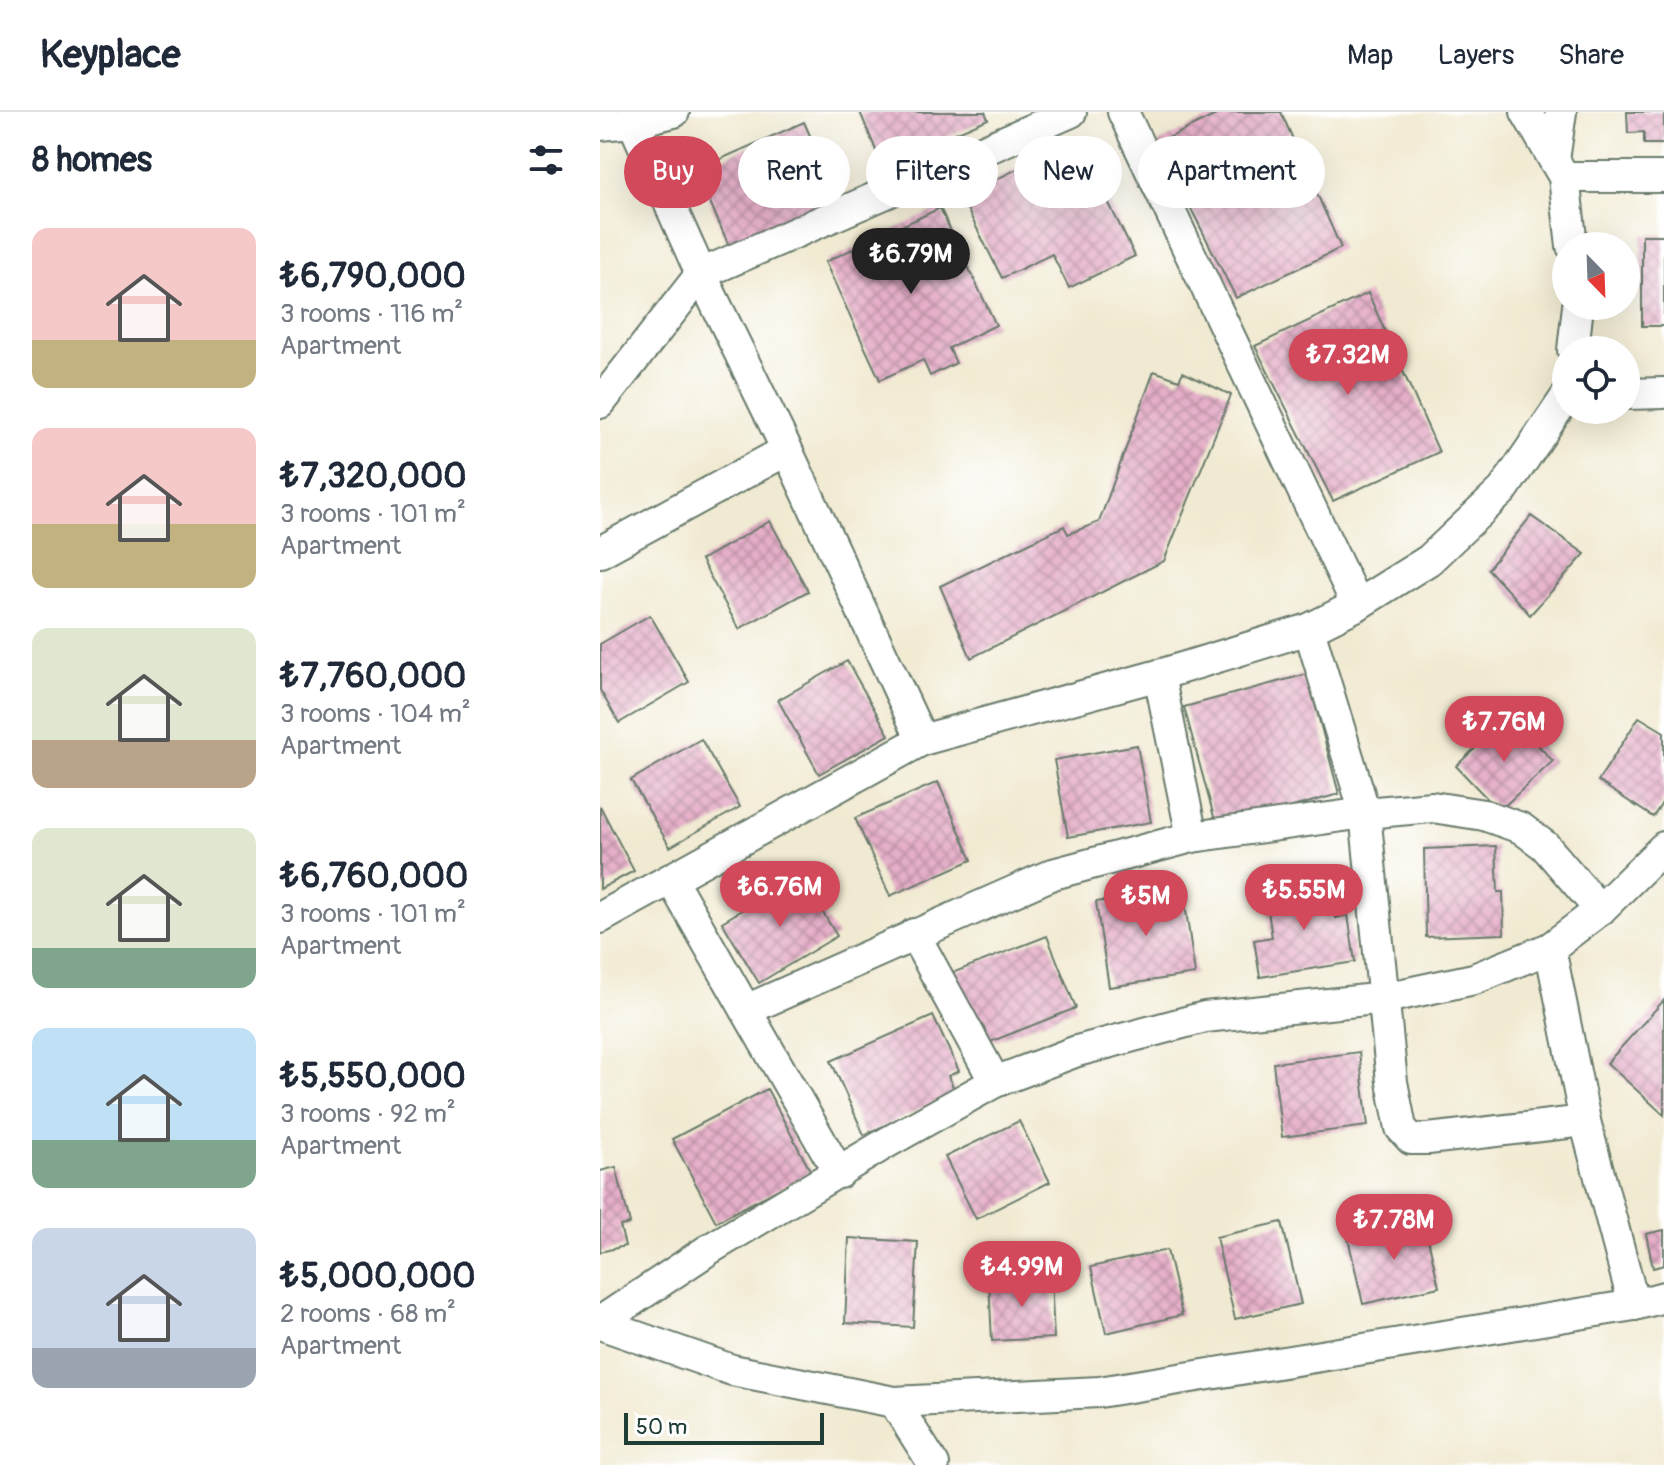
<!DOCTYPE html>
<meta charset="utf-8">
<style>
:root{--surface:#fff;--page:#f2f2f3;--text:#1f2937;--muted:#747a83;--line:#e0e1e3;--accent:#d1495b}
body{margin:0;font-family:Pangolin,sans-serif;background:var(--page);color:var(--text);height:100vh;display:flex;flex-direction:column;font-size:30px;white-space:nowrap}
*{box-sizing:border-box;margin:0}
p{font-size:26px;color:var(--muted)}
.icon{flex:none;width:44px;height:44px;fill:none;stroke:currentColor;stroke-width:2;stroke-linecap:round;stroke-linejoin:round}
.map{position:relative;flex:1;overflow:hidden}
.drawer{display:flex;flex-direction:column;background:var(--surface);width:600px}
.drawer>*{flex:none}
.banner{position:absolute;left:24px;top:24px;width:760px;height:72px;display:flex;gap:16px}
.needle{width:52px;rotate:157deg}
.fabs{position:absolute;left:952px;top:120px;display:grid;gap:16px}
.fabs a{display:grid;place-items:center;width:88px;height:88px;border-radius:50%;background:var(--surface);box-shadow:0 8px 32px #0002;font-size:40px}
.scale{position:absolute;left:24px;bottom:20px;width:200px;box-sizing:border-box;padding-left:8px;border:4px solid #1f3d34;border-top:0;font-size:22px;line-height:28px;white-space:nowrap;color:#1f3d34;-webkit-text-stroke:6px #fff;paint-order:stroke}
.price{position:absolute;translate:-50% -68px;padding:0 18px;border-radius:28px;background:var(--accent);color:#fff;font-size:26px;line-height:52px;filter:drop-shadow(0 2px 4px #0008)}
.price::after{content:'';position:absolute;left:50%;top:48px;width:24px;height:18px;margin-left:-12px;background:inherit;clip-path:polygon(0 0,100% 0,50% 100%)}
.price.current{background:#222;color:#fff}
ul{padding:0;list-style:none}
li{display:flex;align-items:center;gap:24px;height:200px;padding:0 32px}
li span{display:grid;place-items:center;flex:none;width:224px;height:160px;border-radius:16px;color:#555}
li>.icon{margin-inline-start:auto}
span .icon{width:96px;height:96px;fill:#fffc;stroke-width:1}
li b{font-size:34px}
h2{display:flex;justify-content:space-between;align-items:center;height:96px;padding:0 32px;font-size:34px}
.chip{padding:0 28px;border-radius:36px;background:var(--surface);box-shadow:0 8px 32px #0002;font-size:28px;line-height:72px}
.chip.current{background:var(--accent);color:#fff}
header{display:flex;align-items:center;gap:48px;box-sizing:border-box;height:112px;padding:0 40px;background:var(--surface);border-bottom:2px solid var(--line)}
header strong{font-size:38px}
nav{display:flex;gap:44px;margin-inline-start:auto;font-size:28px}
main{display:flex;flex:1;min-height:0}
.map>svg:first-child{display:block}
.building{fill:url(#building-cross-hatch)}
.lines{fill:none;stroke-linecap:round;stroke-linejoin:round}
.minor-casing{stroke:#687a6b;stroke-width:34}
.minor{stroke:#fff;stroke-width:30}
</style>
<header>
<strong>Keyplace</strong>
<nav><a>Map</a><a>Layers</a><a>Share</a></nav>
</header>
<main>
<section class="drawer">
<h2>8 homes<svg class="icon" aria-label="filters" viewBox="0 0 24 24"><path d="M4 7h16M4 17h16"/><circle cx="9" cy="7" r="2"/><circle cx="15" cy="17" r="2"/></svg></h2>
<ul>
<li><span style="background:linear-gradient(#f6c9c9 70%,#c2b280 0)"><svg class="icon" aria-label="home" viewBox="0 0 24 24"><path d="M3 11l9-7 9 7M6 9v11h12V9"/></svg></span><div><b>₺6,790,000</b><p>3 rooms · 116 m²</p><p>Apartment</p></div></li>
<li><span style="background:linear-gradient(#f6c9c9 60%,#c2b280 0)"><svg class="icon" aria-label="home" viewBox="0 0 24 24"><path d="M3 11l9-7 9 7M6 9v11h12V9"/></svg></span><div><b>₺7,320,000</b><p>3 rooms · 101 m²</p><p>Apartment</p></div></li>
<li><span style="background:linear-gradient(#dfe7d0 70%,#b9a48a 0)"><svg class="icon" aria-label="home" viewBox="0 0 24 24"><path d="M3 11l9-7 9 7M6 9v11h12V9"/></svg></span><div><b>₺7,760,000</b><p>3 rooms · 104 m²</p><p>Apartment</p></div></li>
<li><span style="background:linear-gradient(#dfe7d0 75%,#7fa58c 0)"><svg class="icon" aria-label="home" viewBox="0 0 24 24"><path d="M3 11l9-7 9 7M6 9v11h12V9"/></svg></span><div><b>₺6,760,000</b><p>3 rooms · 101 m²</p><p>Apartment</p></div></li>
<li><span style="background:linear-gradient(#bfe0f5 70%,#7fa58c 0)"><svg class="icon" aria-label="home" viewBox="0 0 24 24"><path d="M3 11l9-7 9 7M6 9v11h12V9"/></svg></span><div><b>₺5,550,000</b><p>3 rooms · 92 m²</p><p>Apartment</p></div></li>
<li><span style="background:linear-gradient(#c9d6e8 75%,#9aa5b1 0)"><svg class="icon" aria-label="home" viewBox="0 0 24 24"><path d="M3 11l9-7 9 7M6 9v11h12V9"/></svg></span><div><b>₺5,000,000</b><p>2 rooms · 68 m²</p><p>Apartment</p></div></li>
</ul>
</section>
<div class="map">
<svg width="1064" height="1353" viewBox="0 0 1064 1353">
<defs>
<pattern id="building-cross-hatch" width="8" height="8" patternUnits="userSpaceOnUse" patternTransform="scale(2)"><rect width="8" height="8" fill="#e6afc9"/><path d="M0 0l8 8M0 8l8-8" fill="none" stroke="#ba90a4"/></pattern>
</defs>
<rect width="100%" height="100%" fill="#fff"/>
<filter id="ink" filterUnits="userSpaceOnUse"><feTurbulence type="fractalNoise" baseFrequency=".0125" numOctaves="2"/><feDisplacementMap in="SourceGraphic" scale="16" xChannelSelector="R" yChannelSelector="G"/><feConvolveMatrix kernelMatrix="1 2 1 2 8 2 1 2 1" color-interpolation-filters="sRGB"/></filter>
<filter id="wash" filterUnits="userSpaceOnUse"><feTurbulence type="fractalNoise" baseFrequency=".006" numOctaves="4" result="noise"/><feDisplacementMap in="SourceGraphic" scale="32" xChannelSelector="R" yChannelSelector="G"/><feGaussianBlur stdDeviation="1.8" result="paint"/><feColorMatrix in="noise" values="0 0 0 0 0 0 0 0 0 0 0 0 0 0 0 0 0 1.4 0 .05"/><feComposite in="paint" operator="in"/></filter>
<g filter="url(#wash)">
<rect width="100%" height="100%" fill="#f1ead2"/>
<g id="blocks">
<g class="building">
<path d="M260 0H385L388 7 282 53Z"/>
<path d="M622 0H681L741 136 636 186 558 31Z"/>
<path d="M1027 0H1064V32H1044V20L1028 21Z"/>
<path d="M204 10 238 87 129 134 96 58Z"/>
<path d="M477 27 535 144 469 176 452 142 402 166 361 85Z"/>
<path d="M340 96 396 213 349 236 356 251 330 264 323 248 280 268 225 150Z"/>
<rect x="1042" y="123" width="22" height="91"/>
<path d="M768 181 839 340 733 389 655 234Z"/>
<path d="M554 259 579 268 583 260 631 283 564 449 371 546 340 474 464 414 468 422 499 410Z"/>
<path d="M931 404 985 442 930 503 888 457Z"/>
<path d="M170 409 208 479 139 517 101 448Z"/>
<path d="M50 503 89 570 19 611 0 578V532Z"/>
<path d="M247 549 289 623 219 662 178 588Z"/>
<path d="M707 562 739 682 617 716 584 595Z"/>
<path d="M910 604 953 649 899 699 856 654Z"/>
<path d="M1039 605 1064 620V688L1053 705 998 669Z"/>
<path d="M101 627 140 695 70 735 31 668Z"/>
<path d="M537 633 551 710 468 725 454 648Z"/>
<path d="M338 670 372 748 290 784 255 706Z"/>
<path d="M0 694 34 759 0 777Z"/>
<path d="M896 734 898 780H903L904 822 826 825 824 737Z"/>
<path d="M200 763 237 824 159 871 122 810Z"/>
<path d="M731 770 736 806 748 803 755 850 660 865 654 828 672 825 665 779Z"/>
<path d="M583 777 595 862 509 875 496 790Z"/>
<path d="M447 824 476 896 380 934 352 861Z"/>
<path d="M1064 888V1003L1007 951Z"/>
<path d="M333 904 359 959 348 964 356 981 264 1023 231 949Z"/>
<path d="M759 940 768 1014 682 1025 673 951Z"/>
<path d="M167 977 211 1060 116 1110 72 1027Z"/>
<path d="M419 1009 450 1070 376 1107 345 1045Z"/>
<path d="M16 1055 30 1112 20 1114 25 1134 0 1140V1059Z"/>
<path d="M824 1109 839 1175 763 1192 748 1126Z"/>
<path d="M682 1110 701 1192 635 1207 616 1125Z"/>
<path d="M1064 1118V1153L1053 1156 1046 1122Z"/>
<path d="M249 1126 318 1130 313 1215 245 1211Z"/>
<path d="M567 1138 582 1203 506 1221 491 1155Z"/>
<path d="M451 1165 454 1226 392 1229 389 1169Z"/>
</g>
</g>
</g>
<g filter="url(#ink)">
<use href="#blocks" fill-opacity="0" stroke="#687a6b" stroke-width="2"/>
<g class="lines">
<g class="minor-casing">
<g id="minor">
<path d="M523 0 757 493"/>
<path d="M926 0 964 65 972 134"/>
<path d="M33 10 101 162 187 338 322 628"/>
<path d="M0 13 33 10 74 0"/>
<path d="M954 48 961 0"/>
<path d="M964 65H1064"/>
<path d="M973 238 978 194"/>
<path d="M1026 282 1064 281"/>
<path d="M0 291 101 162 471 0"/>
<path d="M0 440 187 338"/>
<path d="M709 517 765 701 792 970 801 1016 811 1027H828L985 1009"/>
<path d="M559 563 592 725"/>
<path d="M71 767 239 1061"/>
<path d="M0 806 322 628 559 563 709 517 757 493 829 448 903 378 966 285"/>
<path d="M314 822 395 970"/>
<path d="M950 836 985 1009 1034 1193"/>
<path d="M146 898 453 762 592 725 765 701 832 695 884 703 921 716 945 734 1000 798"/>
<path d="M0 1210 108 1138 288 1030 395 970 477 939 605 905 785 886 874 867 950 836 1000 798 1064 735"/>
<path d="M0 1212 132 1258 294 1290 499 1280 1034 1193 1064 1185"/>
<path d="M294 1290 334 1353"/>
</g>
</g>
<use href="#minor" class="minor"/>
</g>
</g>
</svg>
<div class="fabs">
<a><svg class="needle" viewBox="-14 -14 28 28"><path d="M0-13l5 13h-10z" fill="#e53935"/><path d="M0 13l5-13h-10z" fill="#747a83"/></svg></a>
<a><svg class="icon" aria-label="locate" viewBox="0 0 24 24"><circle cx="12" cy="12" r="6"/><path d="M12 2v4M12 18v4M2 12h4M18 12h4"/></svg></a>
</div>
<div class="scale">50 m</div>
<b class="price current" style="left:311px;top:184px">₺6.79M</b>
<b class="price" style="left:748px;top:285px">₺7.32M</b>
<b class="price" style="left:904px;top:652px">₺7.76M</b>
<b class="price" style="left:180px;top:817px">₺6.76M</b>
<b class="price" style="left:704px;top:820px">₺5.55M</b>
<b class="price" style="left:546px;top:826px">₺5M</b>
<b class="price" style="left:794px;top:1150px">₺7.78M</b>
<b class="price" style="left:422px;top:1197px">₺4.99M</b>
<div class="banner">
<a class="chip current">Buy</a>
<a class="chip">Rent</a>
<a class="chip">Filters</a>
<a class="chip">New</a>
<a class="chip">Apartment</a>
</div>
</div>
</main>
